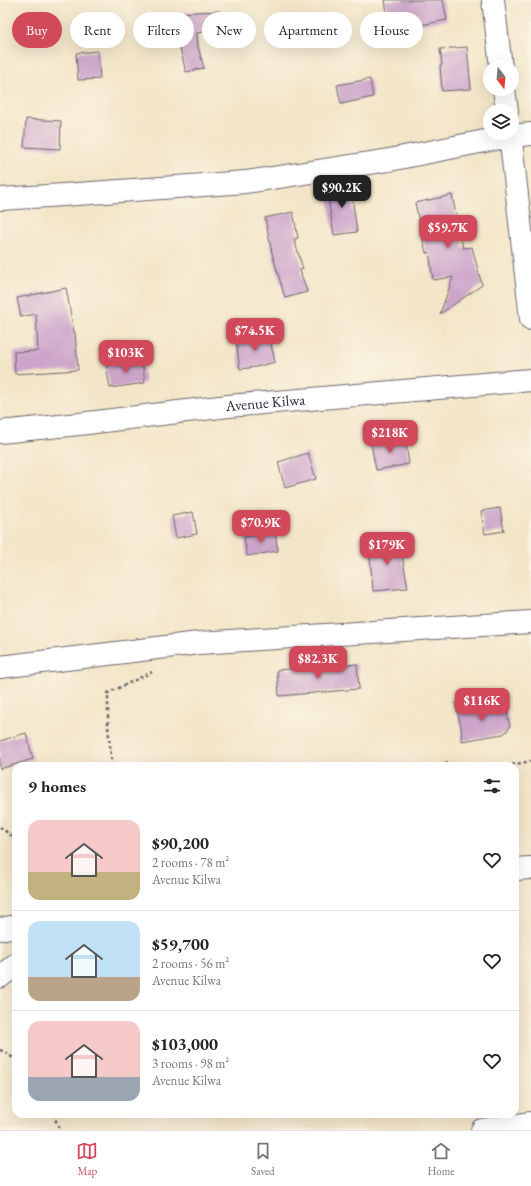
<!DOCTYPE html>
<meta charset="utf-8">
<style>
:root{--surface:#fff;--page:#f2f2f2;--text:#222;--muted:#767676;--line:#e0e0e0;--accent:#d1495b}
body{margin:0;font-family:"EB Garamond",serif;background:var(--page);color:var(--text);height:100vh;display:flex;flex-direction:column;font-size:15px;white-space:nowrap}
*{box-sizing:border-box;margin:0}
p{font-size:13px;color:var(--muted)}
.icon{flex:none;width:22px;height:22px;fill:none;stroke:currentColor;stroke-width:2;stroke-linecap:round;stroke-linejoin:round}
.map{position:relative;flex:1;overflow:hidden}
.details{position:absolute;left:12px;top:762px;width:507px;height:356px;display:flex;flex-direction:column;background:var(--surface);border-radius:12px;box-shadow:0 4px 16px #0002}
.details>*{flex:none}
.hud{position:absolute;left:12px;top:12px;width:507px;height:36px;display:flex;gap:8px}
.needle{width:26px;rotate:164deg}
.buttons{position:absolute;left:483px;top:60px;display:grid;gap:8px}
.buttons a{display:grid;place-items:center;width:36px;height:36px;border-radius:50%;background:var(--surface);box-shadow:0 4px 16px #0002;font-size:20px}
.price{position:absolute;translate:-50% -34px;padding:0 9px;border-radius:8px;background:var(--accent);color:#fff;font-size:13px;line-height:26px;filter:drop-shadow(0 1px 2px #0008)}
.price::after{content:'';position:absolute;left:50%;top:24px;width:12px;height:9px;margin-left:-6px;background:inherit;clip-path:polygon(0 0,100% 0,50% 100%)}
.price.active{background:#222;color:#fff}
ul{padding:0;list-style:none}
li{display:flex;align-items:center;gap:12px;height:100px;padding:0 16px}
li+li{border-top:1px solid var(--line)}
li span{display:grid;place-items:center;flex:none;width:112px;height:80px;border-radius:12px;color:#555}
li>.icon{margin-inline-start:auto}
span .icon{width:48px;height:48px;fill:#fffc;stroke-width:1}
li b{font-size:17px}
h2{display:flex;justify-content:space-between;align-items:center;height:48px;padding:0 16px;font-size:17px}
.chip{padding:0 14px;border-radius:18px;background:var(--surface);box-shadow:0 4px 16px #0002;font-size:14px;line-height:36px}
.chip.active{background:var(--accent);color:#fff}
.tab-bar{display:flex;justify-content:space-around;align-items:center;height:56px;border-top:1px solid var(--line);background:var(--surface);font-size:11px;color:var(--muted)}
.tab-bar a{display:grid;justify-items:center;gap:2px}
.tab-bar .active{color:var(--accent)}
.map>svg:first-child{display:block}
.building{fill:#cca4ca}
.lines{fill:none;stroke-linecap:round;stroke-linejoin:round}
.street-casing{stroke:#6b666c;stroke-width:24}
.path{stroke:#6b666c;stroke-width:2.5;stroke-dasharray:3 3;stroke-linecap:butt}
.street{stroke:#fff;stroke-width:22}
.labels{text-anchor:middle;stroke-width:4;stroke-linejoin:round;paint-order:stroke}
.street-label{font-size:15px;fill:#22223b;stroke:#fcf5e5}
</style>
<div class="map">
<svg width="531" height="1130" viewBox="0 0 531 1130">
<rect width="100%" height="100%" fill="#fcf5e5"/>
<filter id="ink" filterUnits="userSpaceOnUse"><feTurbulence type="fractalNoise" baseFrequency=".025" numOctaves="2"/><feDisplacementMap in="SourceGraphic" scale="8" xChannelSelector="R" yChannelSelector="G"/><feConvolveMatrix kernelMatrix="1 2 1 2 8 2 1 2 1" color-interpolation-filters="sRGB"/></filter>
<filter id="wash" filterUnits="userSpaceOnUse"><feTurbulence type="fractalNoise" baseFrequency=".012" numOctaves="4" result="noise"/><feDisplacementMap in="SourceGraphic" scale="16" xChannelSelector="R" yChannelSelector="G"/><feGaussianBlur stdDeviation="0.9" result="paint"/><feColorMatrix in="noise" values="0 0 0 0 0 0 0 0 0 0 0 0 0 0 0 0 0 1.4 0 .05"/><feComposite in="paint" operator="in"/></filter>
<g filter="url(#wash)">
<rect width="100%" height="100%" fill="#f3e5c8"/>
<g id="blocks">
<g class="building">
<path d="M385 0H443L447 20 390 31Z"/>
<path d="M220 11V29L197 33 198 47 204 68 186 72 180 48H175L174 13Z"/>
<path d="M467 47 471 89 442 91 440 65H442L440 49Z"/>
<path d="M98 51 100 79 78 80 76 53Z"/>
<path d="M370 79 373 97 341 104 337 85Z"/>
<path d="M26 119 61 121 60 149 24 147Z"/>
<path d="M350 182 357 232 334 235 326 186Z"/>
<path d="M452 195 463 248 472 247 482 285 440 314 453 277 433 280 429 252 426 253 415 203Z"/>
<path d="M293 212 298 238 294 239 303 269 300 270 307 292 285 298 272 253 265 218Z"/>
<path d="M66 288 74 332H75L78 370 15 374 14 352 38 351 36 314 21 317 17 298Z"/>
<path d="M269 336 275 362 256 367 240 369 236 341Z"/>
<path d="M142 360 145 383 110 388 106 366Z"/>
<path d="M405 438 409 464 376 470 371 444Z"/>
<path d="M308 453 316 479 285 488 278 462Z"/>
<path d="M500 508 504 531 485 534 481 511Z"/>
<path d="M193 512 197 534 176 538 172 516Z"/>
<path d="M275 532 278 551 247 556 244 537Z"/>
<path d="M399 538 408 588 373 591 369 543Z"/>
<path d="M357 664 359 689 279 696 277 670Z"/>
<path d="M487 698 494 712 506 709 510 727 506 732 503 734 462 741 461 727 455 703 475 710Z"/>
<path d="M26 733 33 759 0 769V741Z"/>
</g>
</g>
</g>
<g filter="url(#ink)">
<use href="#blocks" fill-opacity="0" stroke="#6b666c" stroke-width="1"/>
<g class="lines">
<g class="street-casing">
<g id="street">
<path d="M493 0 501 67"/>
<path d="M504 89 507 111"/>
<path d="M510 133 531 319"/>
<path d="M0 199 63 195 246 182 389 160 510 136 531 134"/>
<path id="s1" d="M0 432 79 424 228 406 531 380"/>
<path d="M0 667 199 643 531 622"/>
<path d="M515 869 531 868"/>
<path d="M0 929 16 926"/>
<path d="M0 977 16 964"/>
<path d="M482 1130 531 1123"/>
</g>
</g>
<g class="path">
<path d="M112 766 108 727V693L152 672"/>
<path d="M440 766 447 762 452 766"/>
<path d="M506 766 531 761"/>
<path d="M0 827 16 839"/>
<path d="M0 1050 9 1054 16 1062"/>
<path d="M53 1114 60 1130"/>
</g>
<use href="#street" class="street"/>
</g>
</g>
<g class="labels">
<g class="street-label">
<text dy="5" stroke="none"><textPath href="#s1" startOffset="267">Avenue Kilwa</textPath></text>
</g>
</g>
</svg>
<div class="buttons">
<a><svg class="needle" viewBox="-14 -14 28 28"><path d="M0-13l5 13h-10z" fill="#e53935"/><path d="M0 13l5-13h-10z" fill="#767676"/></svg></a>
<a><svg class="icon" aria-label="layers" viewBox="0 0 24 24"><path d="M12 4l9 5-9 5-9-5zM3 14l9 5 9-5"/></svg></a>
</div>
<b class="price active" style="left:342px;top:209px">$90.2K</b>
<b class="price" style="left:448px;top:249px">$59.7K</b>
<b class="price" style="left:255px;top:352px">$74.5K</b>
<b class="price" style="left:126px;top:374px">$103K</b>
<b class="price" style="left:390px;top:454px">$218K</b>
<b class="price" style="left:261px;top:544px">$70.9K</b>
<b class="price" style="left:387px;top:566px">$179K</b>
<b class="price" style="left:318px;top:680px">$82.3K</b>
<b class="price" style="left:482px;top:722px">$116K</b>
<div class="hud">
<a class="chip active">Buy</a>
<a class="chip">Rent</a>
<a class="chip">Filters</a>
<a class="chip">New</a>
<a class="chip">Apartment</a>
<a class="chip">House</a>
</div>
<section class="details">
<h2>9 homes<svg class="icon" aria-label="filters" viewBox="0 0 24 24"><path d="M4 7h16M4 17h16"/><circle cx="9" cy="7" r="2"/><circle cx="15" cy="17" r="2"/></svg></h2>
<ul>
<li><span style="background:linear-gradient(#f6c9c9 65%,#c2b280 0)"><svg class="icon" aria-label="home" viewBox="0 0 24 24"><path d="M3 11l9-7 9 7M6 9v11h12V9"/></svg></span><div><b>$90,200</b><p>2 rooms · 78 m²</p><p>Avenue Kilwa</p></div><svg class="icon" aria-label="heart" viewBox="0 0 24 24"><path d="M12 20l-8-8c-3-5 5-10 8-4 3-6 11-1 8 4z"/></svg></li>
<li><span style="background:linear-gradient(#bfe0f5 70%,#b9a48a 0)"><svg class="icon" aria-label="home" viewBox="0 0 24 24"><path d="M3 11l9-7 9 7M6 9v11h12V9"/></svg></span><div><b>$59,700</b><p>2 rooms · 56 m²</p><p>Avenue Kilwa</p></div><svg class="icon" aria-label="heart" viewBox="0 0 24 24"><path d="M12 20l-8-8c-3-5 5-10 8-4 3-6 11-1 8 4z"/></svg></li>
<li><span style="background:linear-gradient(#f6c9c9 70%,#9aa5b1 0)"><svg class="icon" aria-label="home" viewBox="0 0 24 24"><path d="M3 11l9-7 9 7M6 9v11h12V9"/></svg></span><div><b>$103,000</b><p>3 rooms · 98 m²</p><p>Avenue Kilwa</p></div><svg class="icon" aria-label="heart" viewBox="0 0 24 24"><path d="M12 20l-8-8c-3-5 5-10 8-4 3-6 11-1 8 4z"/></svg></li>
</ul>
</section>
</div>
<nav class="tab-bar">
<a class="active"><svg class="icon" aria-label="map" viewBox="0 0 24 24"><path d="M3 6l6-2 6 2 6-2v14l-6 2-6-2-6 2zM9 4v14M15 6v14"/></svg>Map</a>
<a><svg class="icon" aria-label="saved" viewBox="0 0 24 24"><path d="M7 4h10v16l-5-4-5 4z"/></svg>Saved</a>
<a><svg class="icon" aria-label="home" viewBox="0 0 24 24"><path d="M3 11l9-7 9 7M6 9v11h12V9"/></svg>Home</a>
</nav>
